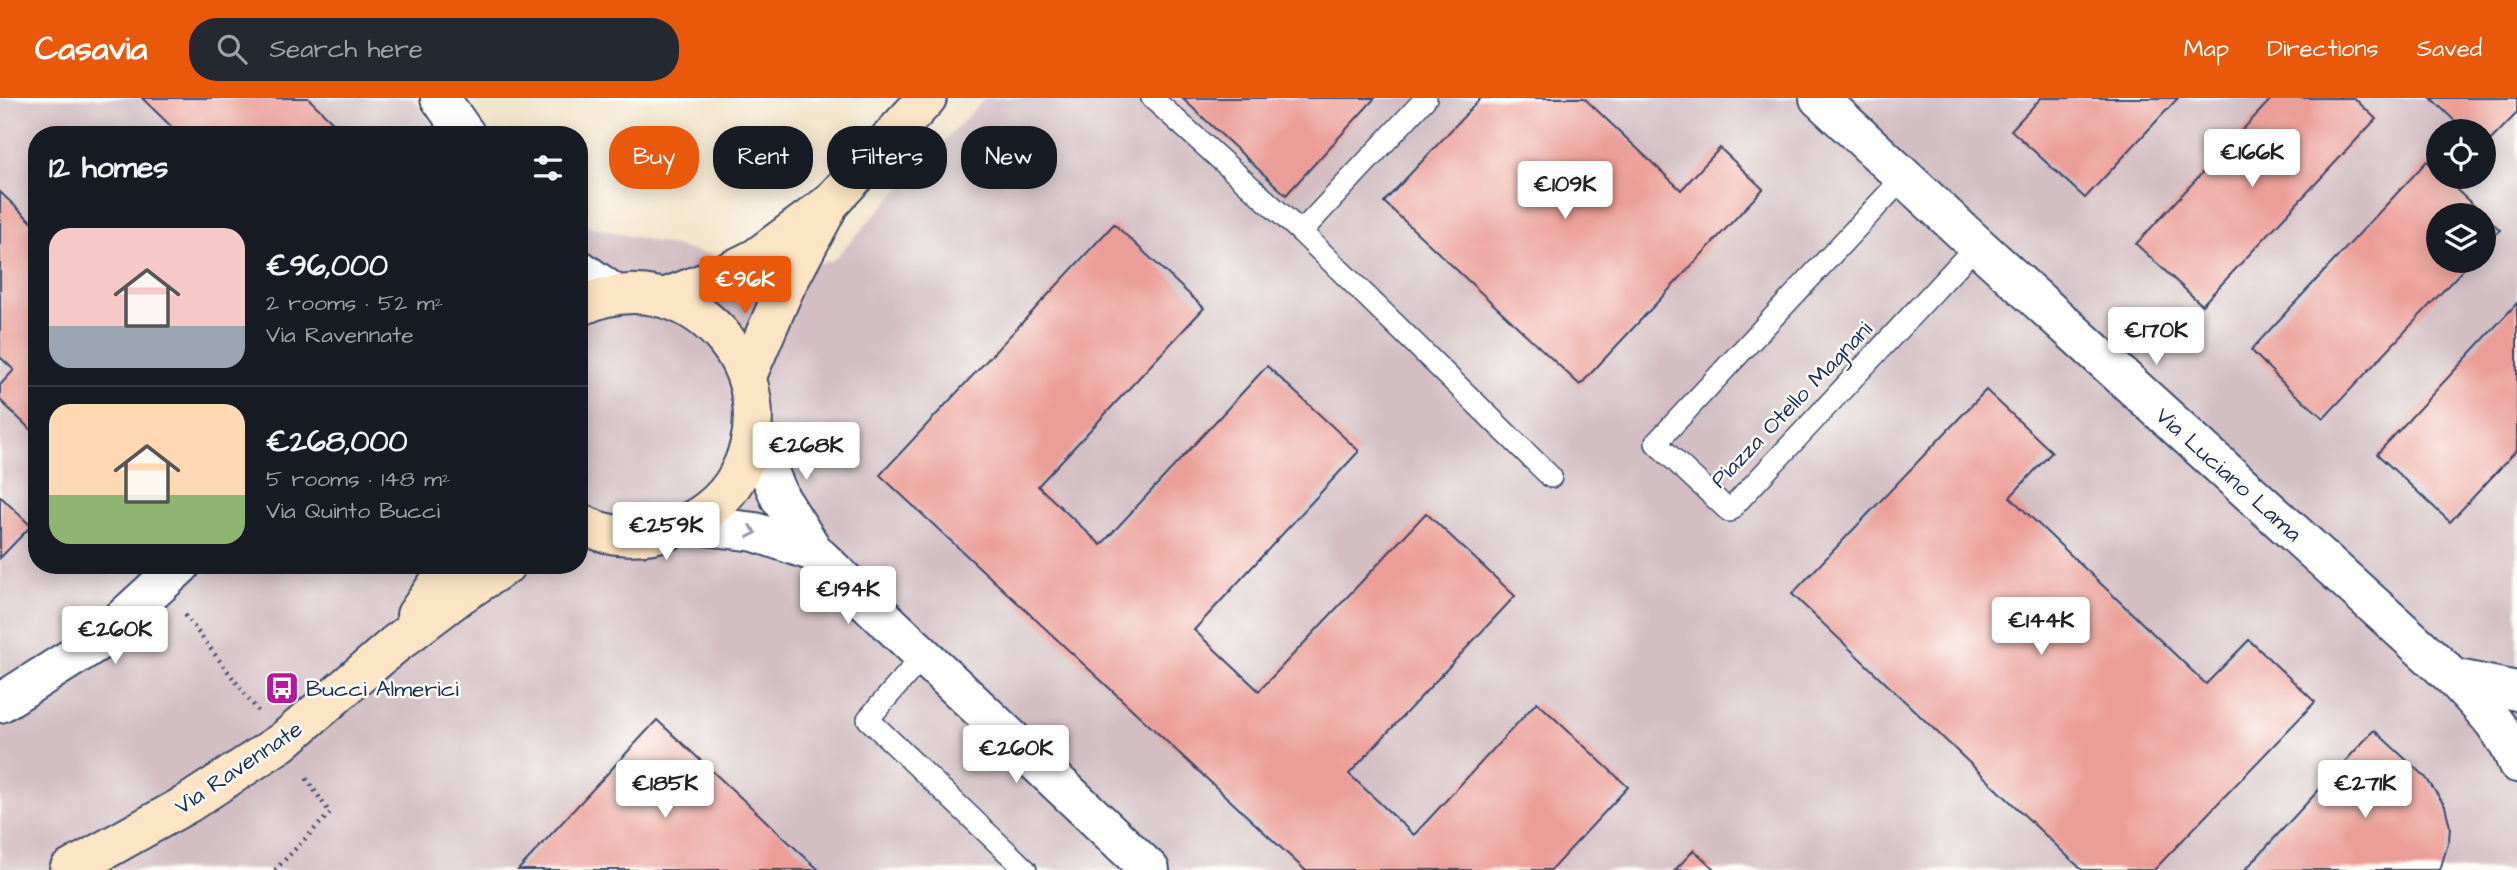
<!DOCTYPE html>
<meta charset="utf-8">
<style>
:root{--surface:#171b24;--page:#242831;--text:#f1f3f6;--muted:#9ea1a6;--line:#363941;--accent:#ea580c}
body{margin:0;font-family:"Architects Daughter",sans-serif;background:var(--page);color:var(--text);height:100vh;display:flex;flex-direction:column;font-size:26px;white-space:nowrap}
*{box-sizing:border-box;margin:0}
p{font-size:23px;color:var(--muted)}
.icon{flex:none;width:38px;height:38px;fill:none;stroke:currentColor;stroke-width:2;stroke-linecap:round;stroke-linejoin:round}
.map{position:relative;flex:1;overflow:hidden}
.sheet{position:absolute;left:28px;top:28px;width:560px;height:448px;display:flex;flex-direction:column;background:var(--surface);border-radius:28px;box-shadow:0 4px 18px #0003}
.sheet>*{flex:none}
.top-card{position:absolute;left:609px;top:28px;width:665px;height:63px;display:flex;gap:14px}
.fabs{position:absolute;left:2426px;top:21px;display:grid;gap:14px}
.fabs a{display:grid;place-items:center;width:70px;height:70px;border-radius:50%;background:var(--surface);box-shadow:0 4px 18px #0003;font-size:35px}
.price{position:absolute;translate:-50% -60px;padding:0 16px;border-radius:7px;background:#fff;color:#222;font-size:23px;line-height:46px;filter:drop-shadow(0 2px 4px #0008)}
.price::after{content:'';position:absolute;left:50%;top:42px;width:21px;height:16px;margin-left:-10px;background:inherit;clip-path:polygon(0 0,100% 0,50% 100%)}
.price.active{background:var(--accent);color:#fff}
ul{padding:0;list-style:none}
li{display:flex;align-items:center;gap:21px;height:175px;padding:0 21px}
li+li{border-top:2px solid var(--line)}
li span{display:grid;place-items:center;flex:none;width:196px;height:140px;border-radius:21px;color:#555}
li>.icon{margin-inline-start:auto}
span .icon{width:84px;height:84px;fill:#fffc;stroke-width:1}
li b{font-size:30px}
h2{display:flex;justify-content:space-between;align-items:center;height:84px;padding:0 21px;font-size:30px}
.tag{padding:0 24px;border-radius:28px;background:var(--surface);box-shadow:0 4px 18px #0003;font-size:24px;line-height:63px}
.tag.active{background:var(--accent);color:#fff}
header{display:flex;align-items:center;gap:42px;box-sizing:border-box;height:98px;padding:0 35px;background:var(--accent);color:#fff}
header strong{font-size:33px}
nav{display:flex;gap:38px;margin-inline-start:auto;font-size:24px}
.search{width:490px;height:63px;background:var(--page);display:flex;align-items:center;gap:18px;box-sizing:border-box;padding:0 24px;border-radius:28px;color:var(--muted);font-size:26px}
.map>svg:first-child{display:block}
.industrial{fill:#d2bec3;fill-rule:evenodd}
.building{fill:#eb9e97}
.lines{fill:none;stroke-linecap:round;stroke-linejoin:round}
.lane-casing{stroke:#3b4a6e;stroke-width:24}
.street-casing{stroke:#3b4a6e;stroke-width:42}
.secondary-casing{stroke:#3b4a6e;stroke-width:42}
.path{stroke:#3b4a6e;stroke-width:4.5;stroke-dasharray:2 5;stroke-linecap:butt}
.lane{stroke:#fff;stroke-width:21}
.street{stroke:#fff;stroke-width:38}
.secondary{stroke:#fce5c4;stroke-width:38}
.oneway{stroke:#8d97ae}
.labels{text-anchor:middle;stroke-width:5;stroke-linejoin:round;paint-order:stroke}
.street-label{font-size:23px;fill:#1b2f5e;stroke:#fdfcf7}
.poi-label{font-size:23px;fill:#1b2f5e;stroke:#fdfcf7;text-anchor:start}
</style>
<header>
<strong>Casavia</strong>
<div class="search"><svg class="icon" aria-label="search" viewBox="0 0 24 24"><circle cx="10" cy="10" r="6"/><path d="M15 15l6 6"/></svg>Search here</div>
<nav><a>Map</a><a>Directions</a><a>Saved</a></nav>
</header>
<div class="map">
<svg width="2517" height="772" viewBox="0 0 2517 772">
<rect width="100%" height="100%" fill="#fdfcf7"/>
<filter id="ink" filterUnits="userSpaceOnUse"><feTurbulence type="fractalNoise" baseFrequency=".0143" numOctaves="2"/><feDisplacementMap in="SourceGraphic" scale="14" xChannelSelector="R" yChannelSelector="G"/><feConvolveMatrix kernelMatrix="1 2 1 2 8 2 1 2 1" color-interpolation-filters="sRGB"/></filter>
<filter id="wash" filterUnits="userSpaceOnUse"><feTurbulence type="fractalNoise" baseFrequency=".00686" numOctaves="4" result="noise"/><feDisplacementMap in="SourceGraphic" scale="28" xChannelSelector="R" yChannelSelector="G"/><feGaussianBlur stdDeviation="1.57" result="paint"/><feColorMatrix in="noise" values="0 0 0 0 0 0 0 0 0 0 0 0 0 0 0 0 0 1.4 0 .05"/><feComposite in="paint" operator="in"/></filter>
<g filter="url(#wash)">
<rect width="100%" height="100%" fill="#f3e5cb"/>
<path class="industrial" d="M0 0H412L440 37H37V467H579V126L711 157 769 177 833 162 985 0H2517V772H0ZM2438 33H2483V79H2438ZM2438 117H2483V163H2438Z"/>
<g id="blocks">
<g class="building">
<path d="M142 0H308L346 37H180Z"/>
<path d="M1182 0H1375L1286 97Z"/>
<path d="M1481 0H1584L1681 92 1720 50 1763 91 1580 287 1384 104Z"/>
<path d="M2041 0H2178L2085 100 2011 32Z"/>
<path d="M2272 0H2354L2376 21 2202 207 2136 146Z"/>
<path d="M2431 0H2517V15L2483 50V33H2465Z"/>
<path d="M2427 63 2438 74V79H2443L2500 132 2483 149V117H2438V163H2471L2324 320 2289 291 2251 252Z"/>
<path d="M0 94 37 129V338L0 302V287L14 272 0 259Z"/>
<path d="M1114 126 1204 210 1038 388 1101 447 1267 268 1359 353 1194 532 1259 593 1426 415 1515 498 1349 676 1414 737 1537 604 1628 689 1551 772H1305L880 377Z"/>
<path d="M2517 205V352L2450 424 2377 356Z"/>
<path d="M1986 292 2052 354 2010 399 2206 586 2249 542 2315 604 2154 772H2082L1792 496Z"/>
<path d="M0 398 31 428 0 460Z"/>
<path d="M657 622 819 772H518Z"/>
<path d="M2374 632 2426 680 2445 708 2450 729 2449 742 2440 772H2245Z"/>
<path d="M1694 752 1715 772H1675Z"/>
</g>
</g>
</g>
<g filter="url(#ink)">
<use href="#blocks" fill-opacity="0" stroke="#3b4a6e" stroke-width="2"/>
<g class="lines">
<g class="lane-casing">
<g id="lane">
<path d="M1152 0 1301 134 1551 379"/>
<path d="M1904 79 1656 345 1729 413 1977 147"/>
<path d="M1301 134 1426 0"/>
<path d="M923 558 868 621 1026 772"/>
</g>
</g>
<g class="street-casing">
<g id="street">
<path d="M440 0 466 37"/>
<path d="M1819 0 1977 147 2454 580C2479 607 2504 630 2517 665"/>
<path d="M579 171 616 197"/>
<path d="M753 336 780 400 814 454 1150 772"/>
<path d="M688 426 755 434 814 454"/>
<path d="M2454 580 2517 593"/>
<path d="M0 605 97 544 181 467"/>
</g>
</g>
<g class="secondary-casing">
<g id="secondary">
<path d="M664 200 714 181 756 160 830 105 927 0"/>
<path d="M579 209C687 156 794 275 737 379 723 404 699 422 672 431 643 441 607 441 579 424"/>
<path d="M747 278 784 192 826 113"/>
<path d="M416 517 451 467"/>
<path d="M69 772 187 706 282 644 394 547 460 497 506 467"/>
</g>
</g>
<g class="path">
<path d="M185 517 258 613"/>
<path d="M275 772 330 715 304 677"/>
</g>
<use href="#lane" class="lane"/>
<use href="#street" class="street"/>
<use href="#secondary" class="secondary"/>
</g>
<defs><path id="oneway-chevron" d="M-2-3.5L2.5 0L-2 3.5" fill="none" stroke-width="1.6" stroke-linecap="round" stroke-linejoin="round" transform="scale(1.75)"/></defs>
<use class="oneway" href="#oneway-chevron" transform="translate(752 434) rotate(11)"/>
</g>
<defs>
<g id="bus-square" transform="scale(1.75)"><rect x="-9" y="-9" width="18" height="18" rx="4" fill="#b5179e" stroke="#fdfcf7"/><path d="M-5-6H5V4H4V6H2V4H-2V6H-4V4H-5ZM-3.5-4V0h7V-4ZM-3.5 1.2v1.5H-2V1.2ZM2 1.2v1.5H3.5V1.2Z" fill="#fff"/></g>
</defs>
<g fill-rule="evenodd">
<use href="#bus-square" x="282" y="590"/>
</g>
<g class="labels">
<g class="street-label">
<text transform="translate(1791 306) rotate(-46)" y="8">Piazza Otello Magnani</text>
<text transform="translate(2229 376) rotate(42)" y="8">Via Luciano Lama</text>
<text transform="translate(238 669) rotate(-34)" y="8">Via Ravennate</text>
</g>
<g class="poi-label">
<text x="306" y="598">Bucci Almerici</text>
</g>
</g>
</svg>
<div class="fabs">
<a><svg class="icon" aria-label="locate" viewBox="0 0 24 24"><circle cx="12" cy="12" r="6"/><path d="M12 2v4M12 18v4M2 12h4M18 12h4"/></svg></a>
<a><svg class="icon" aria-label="layers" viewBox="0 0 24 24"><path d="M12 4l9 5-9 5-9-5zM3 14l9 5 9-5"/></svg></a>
</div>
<b class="price" style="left:2252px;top:91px">€166K</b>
<b class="price" style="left:1565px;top:123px">€109K</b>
<b class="price active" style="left:745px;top:218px">€96K</b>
<b class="price" style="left:2156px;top:269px">€170K</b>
<b class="price" style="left:806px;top:384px">€268K</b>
<b class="price" style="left:666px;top:464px">€259K</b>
<b class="price" style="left:848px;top:528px">€194K</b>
<b class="price" style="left:2041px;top:559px">€144K</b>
<b class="price" style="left:115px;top:568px">€260K</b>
<b class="price" style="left:1016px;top:687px">€260K</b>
<b class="price" style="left:665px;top:722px">€185K</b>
<b class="price" style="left:2365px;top:722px">€271K</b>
<div class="top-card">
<a class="tag active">Buy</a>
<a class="tag">Rent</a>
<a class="tag">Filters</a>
<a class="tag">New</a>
</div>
<section class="sheet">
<h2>12 homes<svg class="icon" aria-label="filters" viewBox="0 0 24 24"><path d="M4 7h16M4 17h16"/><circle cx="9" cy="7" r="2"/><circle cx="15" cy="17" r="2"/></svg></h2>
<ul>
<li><span style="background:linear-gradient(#f6c9c9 70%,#9aa5b1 0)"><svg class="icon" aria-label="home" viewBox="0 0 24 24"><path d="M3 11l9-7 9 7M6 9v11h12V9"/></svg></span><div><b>€96,000</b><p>2 rooms · 52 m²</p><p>Via Ravennate</p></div></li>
<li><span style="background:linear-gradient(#ffd9b3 65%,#8fb573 0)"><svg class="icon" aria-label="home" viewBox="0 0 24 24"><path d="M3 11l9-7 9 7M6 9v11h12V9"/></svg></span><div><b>€268,000</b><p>5 rooms · 148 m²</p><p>Via Quinto Bucci</p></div></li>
</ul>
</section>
</div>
